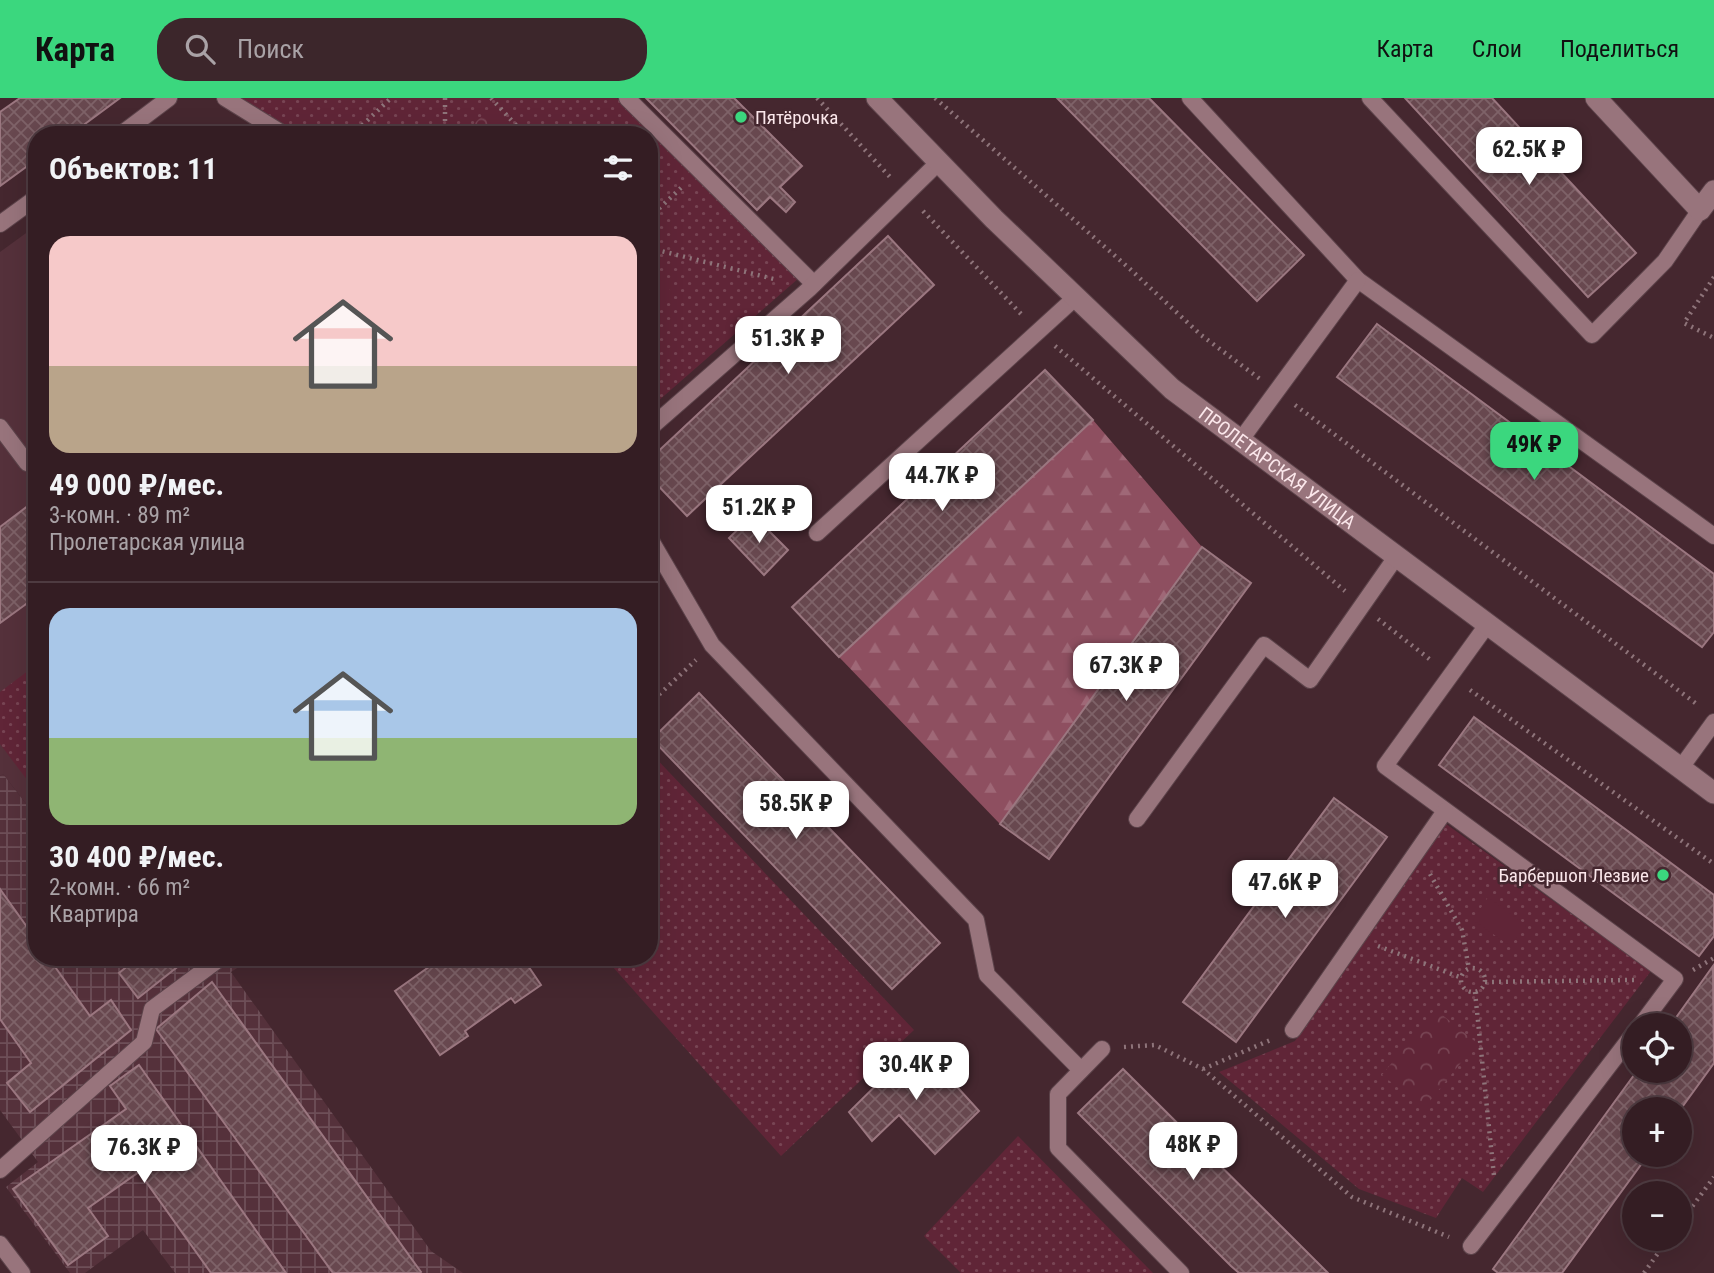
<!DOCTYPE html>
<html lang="ru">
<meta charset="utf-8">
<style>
:root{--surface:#341d23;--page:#3c262b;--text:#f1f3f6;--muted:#a9a2a6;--line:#4e3b41;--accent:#3bd77e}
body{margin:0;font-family:"Roboto Condensed",sans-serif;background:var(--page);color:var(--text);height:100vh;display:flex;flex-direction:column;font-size:26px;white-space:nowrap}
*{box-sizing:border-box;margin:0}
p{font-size:23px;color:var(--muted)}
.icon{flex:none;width:38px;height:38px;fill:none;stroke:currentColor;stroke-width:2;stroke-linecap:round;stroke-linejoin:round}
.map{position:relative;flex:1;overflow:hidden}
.drawer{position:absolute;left:28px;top:28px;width:630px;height:840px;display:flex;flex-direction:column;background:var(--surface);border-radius:28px;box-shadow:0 7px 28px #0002,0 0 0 2px var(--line)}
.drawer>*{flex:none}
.tools{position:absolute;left:1622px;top:915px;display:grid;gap:14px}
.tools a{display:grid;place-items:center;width:70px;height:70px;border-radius:50%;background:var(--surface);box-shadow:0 7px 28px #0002,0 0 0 2px var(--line);font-size:35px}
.price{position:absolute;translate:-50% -60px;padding:0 16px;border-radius:14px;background:#fff;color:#222;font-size:23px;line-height:46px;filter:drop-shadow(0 2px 4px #0008)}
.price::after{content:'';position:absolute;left:50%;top:42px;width:21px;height:16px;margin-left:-10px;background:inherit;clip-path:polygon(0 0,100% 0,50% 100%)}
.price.active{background:var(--accent);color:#111}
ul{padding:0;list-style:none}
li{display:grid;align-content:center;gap:14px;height:371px;padding:0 21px}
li+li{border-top:2px solid var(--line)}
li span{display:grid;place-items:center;height:217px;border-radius:21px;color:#555}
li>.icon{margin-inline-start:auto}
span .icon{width:126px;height:126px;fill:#fffc;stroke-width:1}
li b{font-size:30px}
h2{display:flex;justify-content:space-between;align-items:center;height:84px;padding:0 21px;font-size:30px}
header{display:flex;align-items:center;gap:42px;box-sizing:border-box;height:98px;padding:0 35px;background:var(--accent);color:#111}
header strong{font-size:33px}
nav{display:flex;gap:38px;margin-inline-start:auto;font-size:24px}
.search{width:490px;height:63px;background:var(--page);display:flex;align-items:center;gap:18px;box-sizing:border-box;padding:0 24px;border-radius:28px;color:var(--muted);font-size:26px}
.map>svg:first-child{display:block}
.built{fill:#55313b}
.industrial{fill:url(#industrial-grid)}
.grass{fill:url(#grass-dots)}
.forest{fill:url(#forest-firs)}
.park{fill:url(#park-crowns)}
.pitch{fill:#602537}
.building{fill:url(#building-cross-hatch);stroke:#9b7780;stroke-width:2}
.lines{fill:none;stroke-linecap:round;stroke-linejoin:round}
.lane-casing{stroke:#5c434a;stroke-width:18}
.street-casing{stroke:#5c434a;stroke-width:23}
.secondary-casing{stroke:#5c434a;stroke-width:23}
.path{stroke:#8e747a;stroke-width:4.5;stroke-dasharray:2 5;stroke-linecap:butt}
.lane{stroke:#98747c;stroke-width:16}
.street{stroke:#98747c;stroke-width:21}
.secondary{stroke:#98747c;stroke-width:21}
.poi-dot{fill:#3bd77e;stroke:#45272f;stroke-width:2.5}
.labels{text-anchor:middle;stroke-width:5;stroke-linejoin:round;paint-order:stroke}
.poi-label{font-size:19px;fill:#fbe7eb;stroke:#45272f;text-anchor:start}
.street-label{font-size:19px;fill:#fbe7eb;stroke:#45272f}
</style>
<header>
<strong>Карта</strong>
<div class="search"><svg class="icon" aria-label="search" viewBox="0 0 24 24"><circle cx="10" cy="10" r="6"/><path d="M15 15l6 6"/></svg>Поиск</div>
<nav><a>Карта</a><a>Слои</a><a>Поделиться</a></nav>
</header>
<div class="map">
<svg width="1714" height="1175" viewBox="0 0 1714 1175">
<defs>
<pattern id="industrial-grid" width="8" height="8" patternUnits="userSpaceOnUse" patternTransform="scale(1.75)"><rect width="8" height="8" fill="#55313b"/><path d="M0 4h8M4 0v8" fill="none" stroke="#6e4f58"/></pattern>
<pattern id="grass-dots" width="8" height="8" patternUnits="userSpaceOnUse" patternTransform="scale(1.75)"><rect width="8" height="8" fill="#602537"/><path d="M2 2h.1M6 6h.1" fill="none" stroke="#784554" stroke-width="1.8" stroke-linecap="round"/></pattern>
<pattern id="forest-firs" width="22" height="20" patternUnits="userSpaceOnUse" patternTransform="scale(1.75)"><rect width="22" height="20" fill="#8e4f60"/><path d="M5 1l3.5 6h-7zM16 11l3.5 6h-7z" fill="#9f6877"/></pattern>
<pattern id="park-crowns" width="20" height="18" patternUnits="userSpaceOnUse" patternTransform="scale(1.75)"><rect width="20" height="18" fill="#602537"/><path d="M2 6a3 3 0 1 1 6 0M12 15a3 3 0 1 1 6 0" fill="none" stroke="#784554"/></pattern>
<pattern id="building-cross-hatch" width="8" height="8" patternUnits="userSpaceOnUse" patternTransform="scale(1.75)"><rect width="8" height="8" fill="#68484f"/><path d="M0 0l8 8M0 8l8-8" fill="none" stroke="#7e6268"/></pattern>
</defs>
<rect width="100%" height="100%" fill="#45272f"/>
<path class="built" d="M33 130 37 135V720L3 676 0 678V154Z"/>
<path class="industrial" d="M3 676 37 720V859H254L231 874 431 1153 463 1175H175L143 1132 85 1175H70L6 1089 38 1064 0 1012V678Z"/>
<g class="grass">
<path d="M241 0H617L799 180 649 311V37H297Z"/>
<path d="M37 566V695L0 646V594Z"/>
<path d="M649 653 914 932 781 1058 604 859H649Z"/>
<path d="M1446 726 1651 873 1483 1094 1462 1080 1436 1120 1359 1091 1219 974 1295 943Z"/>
<path d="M1018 1038 1153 1175H961L924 1138Z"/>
</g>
<path class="forest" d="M1093 322 1202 449 1000 726 839 559Z"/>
<g class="park">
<path d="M490 10 515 37H463Z"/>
<path d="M1435 911 1477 945 1424 1010 1382 977Z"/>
</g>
<g class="pitch">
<path d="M649 169 674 196 649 218Z"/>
<path d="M1488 799 1526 827 1510 848 1473 822Z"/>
</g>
<g class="building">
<path d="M20 0H120L70 37H37V61L0 88V14Z"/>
<path d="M646 0H734L802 68 780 89 795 104 786 114 770 99 757 112Z"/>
<path d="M1057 0H1149L1304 157 1257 203Z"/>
<path d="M1405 0H1492L1636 155 1588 199Z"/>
<path d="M888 138 934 187 687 418 649 378V362Z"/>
<path d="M1377 226 1714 476V534L1702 549 1337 279Z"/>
<path d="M1045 272 1093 322 839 559 792 509Z"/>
<path d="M37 401V506L33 501 0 525V429Z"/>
<path d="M753 417 788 452 764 477 729 440Z"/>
<path d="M1202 449 1251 485 1049 761 1000 726Z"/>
<path d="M699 595 940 845 892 891 652 641Z"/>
<path d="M1474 619 1714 797V838L1699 858 1439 667Z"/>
<path d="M1334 700 1387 739 1236 944 1183 904Z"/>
<path d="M0 791 37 843V859H48L90 918 111 902 131 932 30 1014 7 985 31 965 0 921Z"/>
<path d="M139 859H190L138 900 119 875Z"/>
<path d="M443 859H522L541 887 515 905 511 900 465 933 468 938 440 957 395 893Z"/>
<path d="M1713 868 1714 965 1680 1012H1634V1057H1648L1562 1175H1498L1493 1171 1637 973H1680V928H1670Z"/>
<path d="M212 884 421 1174 420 1175H333L156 931Z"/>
<path d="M918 946 979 1013 935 1056 899 1017 872 1043 849 1014Z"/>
<path d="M139 967 286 1175H211L139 1074 88 1110 108 1138 68 1167 13 1091 126 1011 110 988Z"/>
<path d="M1123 971 1328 1175H1239L1231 1168 1078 1015Z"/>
</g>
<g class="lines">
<g class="lane-casing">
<g id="lane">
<path d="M225 0 285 37"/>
<path d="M627 0 814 186"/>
<path d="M1190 0 1358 182 1714 438"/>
<path d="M1370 0 1592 237 1665 163 1700 112"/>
<path d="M120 37 169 0"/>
<path d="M0 126 37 99"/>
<path d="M0 329 27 365"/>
<path d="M649 331 809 191 939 64"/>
<path d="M1240 343 1358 182"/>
<path d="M817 435 1076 199"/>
<path d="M649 439 712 547 976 822 987 877 1081 972"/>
<path d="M1487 527 1385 668 1675 881 1640 928"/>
<path d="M1680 671 1714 624"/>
<path d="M1137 721 1264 547 1310 582 1396 459"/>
<path d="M1293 932 1445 713"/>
<path d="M1102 951 1058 996V1050L1181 1175"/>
<path d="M0 1072 144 944 152 911 222 859"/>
<path d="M0 1146 22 1175"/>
<path d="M1471 1148 1634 935"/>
</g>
</g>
<g class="street-casing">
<path id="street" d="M1596 0 1700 112 1714 93"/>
</g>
<g class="secondary-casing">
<g id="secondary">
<path id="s1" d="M877 0 994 121 1172 291 1714 695"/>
</g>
</g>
<g class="path">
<path d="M445 0V37"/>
<path d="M491 0 525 37"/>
<path d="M817 0 890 79"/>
<path d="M935 0 1130 171 1201 237 1260 281"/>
<path d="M352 37 391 0"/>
<path d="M923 113 1023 218"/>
<path d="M649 120 684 87"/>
<path d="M649 150 774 181"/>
<path d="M1714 179 1684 225 1714 240"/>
<path d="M1055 248 1345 493"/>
<path d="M1295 307 1698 607"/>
<path d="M1378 521 1432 563"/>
<path d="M1470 592 1714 766"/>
<path d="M649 606 696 562"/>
<path d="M1430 776 1462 832 1469 871"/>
<path d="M1378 848 1462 880"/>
<circle cx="1473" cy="882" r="12"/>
<path d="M1693 872 1714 860"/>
<path d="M1485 884 1634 882"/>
<path d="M1475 894 1494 1078"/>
<path d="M1124 949 1155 947 1203 971 1352 1099 1449 1139"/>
<path d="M1203 971 1273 941"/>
<path d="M1680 1125 1714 1079"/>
<path d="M1644 1175 1668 1141"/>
</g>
<use href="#lane" class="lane"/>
<use href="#street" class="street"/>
<use href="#secondary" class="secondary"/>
</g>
<g class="poi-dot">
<circle cx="741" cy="19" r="7"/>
<circle cx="1663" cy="777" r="7"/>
</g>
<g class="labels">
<g class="poi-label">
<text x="755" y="26">Пятёрочка</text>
<text x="1649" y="784" text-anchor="end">Барбершоп Лезвие</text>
</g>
<g class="street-label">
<text dy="7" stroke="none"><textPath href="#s1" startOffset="546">ПРОЛЕТАРСКАЯ УЛИЦА</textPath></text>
</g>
</g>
</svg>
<div class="tools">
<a><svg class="icon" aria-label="locate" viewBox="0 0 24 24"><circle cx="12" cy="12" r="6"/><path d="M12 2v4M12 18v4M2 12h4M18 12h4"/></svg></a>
<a>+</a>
<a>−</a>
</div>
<b class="price" style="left:1529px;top:89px">62.5K ₽</b>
<b class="price" style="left:788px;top:278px">51.3K ₽</b>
<b class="price active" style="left:1534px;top:384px">49K ₽</b>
<b class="price" style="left:942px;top:415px">44.7K ₽</b>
<b class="price" style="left:759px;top:447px">51.2K ₽</b>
<b class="price" style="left:1126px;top:605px">67.3K ₽</b>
<b class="price" style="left:796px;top:743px">58.5K ₽</b>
<b class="price" style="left:1285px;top:822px">47.6K ₽</b>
<b class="price" style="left:916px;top:1004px">30.4K ₽</b>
<b class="price" style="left:1193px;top:1084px">48K ₽</b>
<b class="price" style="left:144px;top:1087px">76.3K ₽</b>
<section class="drawer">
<h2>Объектов: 11<svg class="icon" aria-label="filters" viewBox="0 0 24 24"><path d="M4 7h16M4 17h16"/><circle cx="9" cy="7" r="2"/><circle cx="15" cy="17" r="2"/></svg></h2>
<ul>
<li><span style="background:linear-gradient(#f6c9c9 60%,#b9a48a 0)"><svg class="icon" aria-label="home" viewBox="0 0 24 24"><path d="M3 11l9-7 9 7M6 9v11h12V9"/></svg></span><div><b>49 000 ₽/мес.</b><p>3-комн. · 89 m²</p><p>Пролетарская улица</p></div></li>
<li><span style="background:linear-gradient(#a9c7e8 60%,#8fb573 0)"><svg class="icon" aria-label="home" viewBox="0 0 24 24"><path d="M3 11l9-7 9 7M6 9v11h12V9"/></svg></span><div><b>30 400 ₽/мес.</b><p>2-комн. · 66 m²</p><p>Квартира</p></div></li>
</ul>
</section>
</div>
